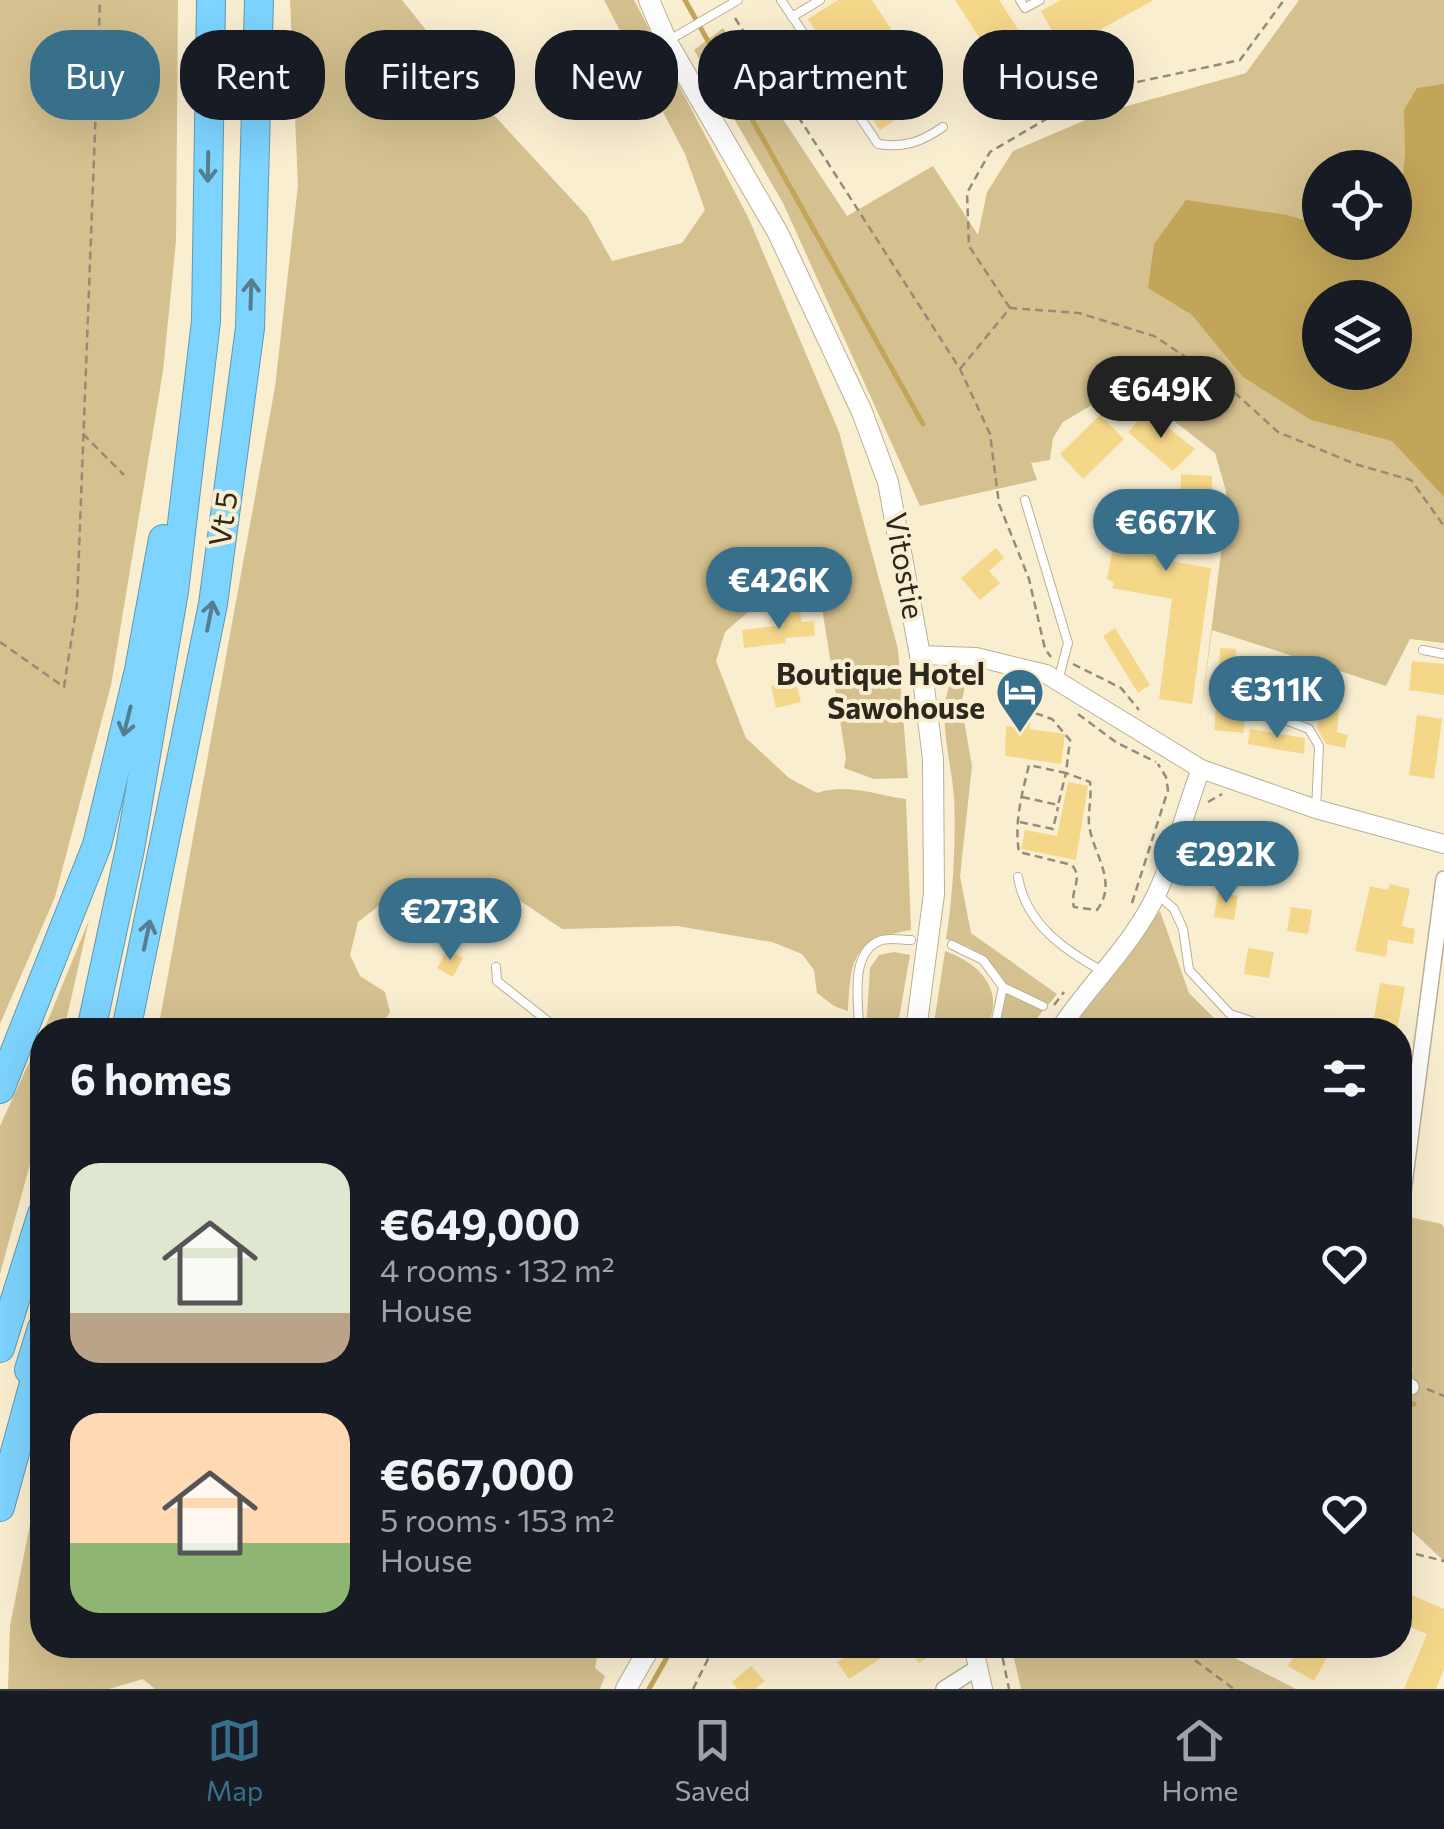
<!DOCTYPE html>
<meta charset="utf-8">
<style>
:root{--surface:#171b24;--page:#20242c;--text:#f1f3f6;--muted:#9ea1a6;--line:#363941;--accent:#386f8a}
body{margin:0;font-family:Commissioner,sans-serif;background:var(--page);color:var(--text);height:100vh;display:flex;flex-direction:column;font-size:38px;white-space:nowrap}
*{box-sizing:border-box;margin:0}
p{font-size:32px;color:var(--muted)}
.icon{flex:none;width:55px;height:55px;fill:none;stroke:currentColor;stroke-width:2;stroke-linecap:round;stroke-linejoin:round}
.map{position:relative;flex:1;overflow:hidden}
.drawer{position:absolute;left:30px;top:1018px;width:1382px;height:640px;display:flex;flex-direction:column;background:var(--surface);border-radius:40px;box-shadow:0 10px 40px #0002}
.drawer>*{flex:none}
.guide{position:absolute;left:30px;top:30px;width:1385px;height:90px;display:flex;gap:20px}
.fabs{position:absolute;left:1302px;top:150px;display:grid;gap:20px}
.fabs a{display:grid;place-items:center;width:110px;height:110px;border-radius:50%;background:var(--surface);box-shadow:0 10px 40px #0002;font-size:50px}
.price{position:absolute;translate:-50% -85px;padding:0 22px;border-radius:35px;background:var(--accent);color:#fff;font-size:32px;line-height:65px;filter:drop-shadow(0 2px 5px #0008)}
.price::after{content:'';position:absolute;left:50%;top:60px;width:30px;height:22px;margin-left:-15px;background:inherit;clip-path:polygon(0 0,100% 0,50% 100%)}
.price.active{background:#222;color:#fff}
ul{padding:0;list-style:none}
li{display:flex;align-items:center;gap:30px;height:250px;padding:0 40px}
li span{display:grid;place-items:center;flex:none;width:280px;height:200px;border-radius:30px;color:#555}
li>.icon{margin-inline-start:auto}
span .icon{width:120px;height:120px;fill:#fffc;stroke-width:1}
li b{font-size:42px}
h2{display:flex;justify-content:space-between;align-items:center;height:120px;padding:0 40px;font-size:42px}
.pill{padding:0 35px;border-radius:40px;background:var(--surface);box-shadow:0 10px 40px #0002;font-size:35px;line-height:90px}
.pill.active{background:var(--accent);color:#fff}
.menu{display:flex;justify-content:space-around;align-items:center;height:140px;border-top:2px solid var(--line);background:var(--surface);font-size:28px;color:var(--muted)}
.menu a{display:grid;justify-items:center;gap:5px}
.menu .active{color:var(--accent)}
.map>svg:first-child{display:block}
.green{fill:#d5c18f;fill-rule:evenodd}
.water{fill:#c2a559;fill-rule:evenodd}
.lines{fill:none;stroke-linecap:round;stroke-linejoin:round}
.stream{stroke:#c2a559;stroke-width:5}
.building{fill:#f5d78a}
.service-casing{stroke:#bab094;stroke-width:10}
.minor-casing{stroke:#bab094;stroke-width:18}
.tertiary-casing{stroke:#bab094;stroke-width:20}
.secondary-casing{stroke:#bab094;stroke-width:22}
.motorway-casing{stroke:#6198b0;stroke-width:30}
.path{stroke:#958c78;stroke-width:2.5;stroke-dasharray:8 5;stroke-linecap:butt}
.service{stroke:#fff;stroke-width:8}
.minor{stroke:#fff;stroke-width:15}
.tertiary{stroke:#fff;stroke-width:18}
.secondary{stroke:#fff;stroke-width:20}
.motorway{stroke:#7dd4ff;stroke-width:28}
.oneway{stroke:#557e8e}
.labels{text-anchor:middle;stroke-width:8;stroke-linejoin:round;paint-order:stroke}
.street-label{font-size:30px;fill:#2d281d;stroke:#faeed1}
.poi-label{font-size:30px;font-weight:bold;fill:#2d281d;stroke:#faeed1;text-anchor:end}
</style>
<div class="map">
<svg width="1444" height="1689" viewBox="0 0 1444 1689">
<rect width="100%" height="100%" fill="#faeed1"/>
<g class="green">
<path d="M0 0H178L176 241 163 371 111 685 55 897 0 1024Z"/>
<path d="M290 0H402L493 114 587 216 612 261 682 243 705 210 685 154 604 0H634L749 219 839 432 898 649 908 778 874 779 844 768 846 758 822 608 794 593 755 606 725 632 716 661 746 738 789 778 817 793C847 783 875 795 906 799L911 930C853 940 851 956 848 1011L834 1006 817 993 814 970 802 954 772 942 677 926 562 929 516 898 397 892 358 922 350 955 360 976 385 992 390 1012 380 1027 158 1030 275 387 298 186Z"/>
<path d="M1299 0H1444V342L1395 298H1320L1241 311 1444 479V643L1410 639 1386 686 1212 630 1198 735 1223 537 1226 491 1215 453 1146 399 1118 398 1092 405 1063 422 1053 438 1050 460 1031 463 1037 480 920 506 783 203 694 50 723 28 847 216 933 166 978 235 987 192 1013 151 1102 113 1246 73ZM1320 168H1395V242H1320Z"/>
<path d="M982 673 966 682 961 704 972 766 960 876 971 933 1057 994 1049 1004 1004 984 985 958 969 947 946 939C953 900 956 838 954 798 952 761 933 707 955 675Z"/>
<path d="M1160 911 1189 993 1226 1030H1090L1074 1019Z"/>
<path d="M89 920 64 1030H44Z"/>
<path d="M945 951C981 964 1007 992 985 1030H933Z"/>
<path d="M894 952 910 955 897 1030H866L870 968 879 955Z"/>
<path d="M1006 992 1043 1010 1029 1030H998Z"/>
<path d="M42 1034V1120L0 1274V1126Z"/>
<path d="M1400 1215 1442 1224 1444 1228V1561L1400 1520V1385L1413 1370 1400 1338Z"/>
<path d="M42 1463V1645H157L183 1653 214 1645H621L616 1649 598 1650 595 1668 605 1676 600 1689H155L143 1679 109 1689H8L10 1626Z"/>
<path d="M1011 1645H1209L1296 1689H1021Z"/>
</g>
<path class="water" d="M1444 84V497L1392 441 1311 420 1243 377 1192 315 1148 288 1154 244 1186 200 1287 215 1320 225V242H1395V214L1400 208 1405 154 1404 110 1417 88ZM1320 298H1395V372H1320Z"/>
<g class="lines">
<g class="stream">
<path d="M685 0 923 424"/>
<path d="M1400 1400 1414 1404"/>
<path d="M649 1689 674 1645"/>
</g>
</g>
<g class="building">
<path d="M838 0H872L934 95 880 130 808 19Z"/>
<path d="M955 0H999L1025 40 994 60Z"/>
<path d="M1061 0H1154L1063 50 1041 11Z"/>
<path d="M1147 411 1195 449 1173 471 1128 432Z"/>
<path d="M1100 415 1124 439 1083 479 1060 454Z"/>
<path d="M1181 474 1212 476V536L1160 533 1154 558 1211 568 1192 704 1159 699 1172 599 1112 588 1114 582 1107 579 1116 531 1099 527 1106 498 1180 515Z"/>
<path d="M996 548 1004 558 989 571 1000 583 980 600 961 578Z"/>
<path d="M800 611 802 622 814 621 815 636 785 638 786 643 744 648 742 630 784 625 782 614Z"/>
<path d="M1115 628 1150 685 1138 693 1103 636Z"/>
<path d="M1220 648 1236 649 1235 667 1274 670 1273 700 1258 699 1251 694 1253 679 1219 677Z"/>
<path d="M1412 661 1444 664V695L1409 690Z"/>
<path d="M795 680 801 702 776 708 771 686Z"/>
<path d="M1321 688 1341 690 1337 732 1348 735 1345 748 1326 744 1317 728Z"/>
<path d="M1216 708 1246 712 1243 733 1214 730Z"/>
<path d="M1417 715 1442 719 1434 779 1409 775Z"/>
<path d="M1015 718 1031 720 1029 729 1065 734 1061 764 1005 756 1006 726 1014 727Z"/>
<path d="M1250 729 1305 738 1304 754 1248 744Z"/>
<path d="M1068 782 1088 786 1076 860 1021 849 1025 830 1057 836Z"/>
<path d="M1390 884 1410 889 1402 926 1415 929 1413 944 1388 940 1386 957 1355 951 1370 886 1388 890Z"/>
<path d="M1218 893 1238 896 1234 920 1214 917Z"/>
<path d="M1291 907 1312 910 1308 934 1287 931Z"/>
<path d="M1248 948 1274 952 1269 978 1244 974Z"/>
<path d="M448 949 463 958 453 977 437 968Z"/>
<path d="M1380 983 1405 987 1397 1030H1372Z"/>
<path d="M1400 1590 1444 1609V1669L1436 1689H1404L1427 1634 1400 1623Z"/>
<path d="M863 1645H875L883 1657 849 1679 837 1662Z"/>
<path d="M906 1645H945L919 1663Z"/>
<path d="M1300 1645H1334L1314 1681 1288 1666Z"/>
<path d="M751 1666 765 1681 755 1689H738L732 1682Z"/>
</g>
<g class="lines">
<g class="service-casing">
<g id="service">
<path d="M781 0 878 144C905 148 921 142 943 127"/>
<path d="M1020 0 1025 8 1040 0"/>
<path d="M792 17 820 0"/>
<path d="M671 39 738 0"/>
<path d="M1025 500 1068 643 1058 681"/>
<path d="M1423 650 1444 654"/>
<path d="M1239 695 1262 711 1309 729 1319 746 1316 809"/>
<path d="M1028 701 1033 670"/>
<path d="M1018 877C1026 924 1064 950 1104 972"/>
<path d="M1157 894 1174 909 1183 929 1189 970 1230 1014 1251 1021"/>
<path d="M952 945 983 960 1003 987 994 1030"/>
<path d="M496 967 497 981 559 1030"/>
<path d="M1003 987 1043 1006"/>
<path d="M859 1030C859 1003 849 954 879 941 888 937 901 940 911 940"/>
<path d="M1400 1358 1411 1386"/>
<path d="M1400 1548 1404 1551"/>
</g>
</g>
<g class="minor-casing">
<g id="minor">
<path d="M1403 1192 1444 879"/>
<path d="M1400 1383 1411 1387"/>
<path d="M944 1689 977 1668"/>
</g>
</g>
<g class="tertiary-casing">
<g id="tertiary">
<path d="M920 655 976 657 1046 674 1201 769 1316 809 1444 844"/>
<path d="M1059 1030C1090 983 1133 945 1157 893 1176 853 1185 810 1201 769"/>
<path d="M973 1645 983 1689"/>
</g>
</g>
<g class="secondary-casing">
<g id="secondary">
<path d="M649 0 667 42 778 233 862 412 888 482 920 655 933 759 934 894 916 1030"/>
<path d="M626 1689 651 1645"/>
</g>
</g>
<g class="motorway-casing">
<g id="motorway">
<path d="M91 1030 130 849 174 591 206 321 211 0"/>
<path d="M126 1030 213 604 250 328 259 0"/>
<path d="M0 1089 97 845 139 670 163 539"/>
<path d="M0 1348 42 1214"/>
<path d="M29 1370 42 1328"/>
<path d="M0 1507 42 1354"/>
</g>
</g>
<g class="path">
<path d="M735 18 960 369 990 434 999 504 1029 579 1045 649 1051 657"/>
<path d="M1010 308 969 246 967 193 990 152 1048 118 1133 83 1240 60 1284 0"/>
<path d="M960 369 1010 308 1079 313 1154 336 1222 381 1278 432 1355 464 1411 480 1444 526"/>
<path d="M83 434 124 475"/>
<path d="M0 642 64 687 77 604 100 0"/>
<path d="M1073 664 1121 688 1139 710"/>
<path d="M1078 714 1117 743 1156 762"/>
<path d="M1022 797 1058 805 1066 773 1090 782C1092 797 1088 810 1089 824 1092 853 1119 881 1097 910L1074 907C1069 892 1084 879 1072 865L1019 852C1014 822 1022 794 1029 765L1066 773 1070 740 1052 719 1029 711"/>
<path d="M1208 802 1222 794"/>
<path d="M1020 822 1053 829 1058 807"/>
<path d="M1132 903 1168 790 1166 777 1158 764"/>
<path d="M1054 1005 1064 992"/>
<path d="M1033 1030 1042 1019"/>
<path d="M1427 1389 1444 1396"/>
<path d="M1416 1554 1444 1561"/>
<path d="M1400 1570 1409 1561"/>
<path d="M1400 1637 1406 1639"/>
<path d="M1000 1645 1009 1689"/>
<path d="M1174 1645 1234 1689"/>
<path d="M693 1689 715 1645"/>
</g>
<use href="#service" class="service"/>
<use href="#minor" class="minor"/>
<use href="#tertiary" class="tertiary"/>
<use href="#secondary" class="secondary"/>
<use href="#motorway" class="motorway"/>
</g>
<defs><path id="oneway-shaft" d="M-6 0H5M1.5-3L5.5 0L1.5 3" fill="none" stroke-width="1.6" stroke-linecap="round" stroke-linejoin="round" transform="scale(2.5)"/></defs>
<g class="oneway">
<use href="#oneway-shaft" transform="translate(208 167) rotate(91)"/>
<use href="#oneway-shaft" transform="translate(251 294) rotate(-88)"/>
<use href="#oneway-shaft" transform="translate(210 616) rotate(-79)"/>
<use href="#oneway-shaft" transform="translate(127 721) rotate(104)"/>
<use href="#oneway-shaft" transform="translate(147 935) rotate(-78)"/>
</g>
<defs>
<g id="hotel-pin" transform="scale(2.5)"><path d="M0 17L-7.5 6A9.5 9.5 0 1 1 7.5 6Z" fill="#386f8a" stroke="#faeed1"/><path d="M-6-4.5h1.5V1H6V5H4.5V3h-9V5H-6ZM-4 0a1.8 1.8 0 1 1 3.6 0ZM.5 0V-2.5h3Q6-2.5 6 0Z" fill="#fff"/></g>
</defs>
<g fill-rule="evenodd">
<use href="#hotel-pin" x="1020" y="692"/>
</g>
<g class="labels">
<g class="street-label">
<text transform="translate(224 519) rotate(-82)" y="10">Vt 5</text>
<text transform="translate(904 566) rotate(80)" y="10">Vitostie</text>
</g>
<g class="poi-label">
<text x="985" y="685">Boutique Hotel<tspan x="985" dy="34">Sawohouse</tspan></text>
</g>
</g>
</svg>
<div class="fabs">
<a><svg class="icon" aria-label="locate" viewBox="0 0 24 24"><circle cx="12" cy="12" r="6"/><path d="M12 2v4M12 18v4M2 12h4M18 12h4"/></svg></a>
<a><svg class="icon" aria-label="layers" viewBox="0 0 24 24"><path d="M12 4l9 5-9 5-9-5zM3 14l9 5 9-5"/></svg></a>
</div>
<b class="price active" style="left:1161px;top:441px">€649K</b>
<b class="price" style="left:1166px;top:574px">€667K</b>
<b class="price" style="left:779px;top:632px">€426K</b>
<b class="price" style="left:1277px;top:741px">€311K</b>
<b class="price" style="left:1226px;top:906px">€292K</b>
<b class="price" style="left:450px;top:963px">€273K</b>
<div class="guide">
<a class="pill active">Buy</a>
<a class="pill">Rent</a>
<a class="pill">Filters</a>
<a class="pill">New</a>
<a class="pill">Apartment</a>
<a class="pill">House</a>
</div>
<section class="drawer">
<h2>6 homes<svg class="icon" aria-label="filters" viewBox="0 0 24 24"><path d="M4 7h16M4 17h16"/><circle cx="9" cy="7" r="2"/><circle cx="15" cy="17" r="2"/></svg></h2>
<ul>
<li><span style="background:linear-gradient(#dfe7d0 75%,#b9a48a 0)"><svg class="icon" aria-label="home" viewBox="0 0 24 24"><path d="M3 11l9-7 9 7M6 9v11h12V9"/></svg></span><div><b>€649,000</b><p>4 rooms · 132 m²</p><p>House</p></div><svg class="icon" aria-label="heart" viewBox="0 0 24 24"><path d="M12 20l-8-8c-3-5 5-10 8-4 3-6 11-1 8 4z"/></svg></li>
<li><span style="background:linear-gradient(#ffd9b3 65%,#8fb573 0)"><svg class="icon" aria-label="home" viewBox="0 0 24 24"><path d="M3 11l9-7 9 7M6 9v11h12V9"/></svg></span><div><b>€667,000</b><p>5 rooms · 153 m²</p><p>House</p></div><svg class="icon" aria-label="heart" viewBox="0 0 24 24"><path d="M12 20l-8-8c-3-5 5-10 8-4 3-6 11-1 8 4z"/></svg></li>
</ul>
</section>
</div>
<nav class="menu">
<a class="active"><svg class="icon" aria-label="map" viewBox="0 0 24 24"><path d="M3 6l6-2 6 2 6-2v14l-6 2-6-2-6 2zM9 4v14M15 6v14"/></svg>Map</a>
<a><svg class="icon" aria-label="saved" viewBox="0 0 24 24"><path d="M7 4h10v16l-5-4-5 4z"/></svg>Saved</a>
<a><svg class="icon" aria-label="home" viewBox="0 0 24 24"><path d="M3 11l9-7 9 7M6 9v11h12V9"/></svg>Home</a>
</nav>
